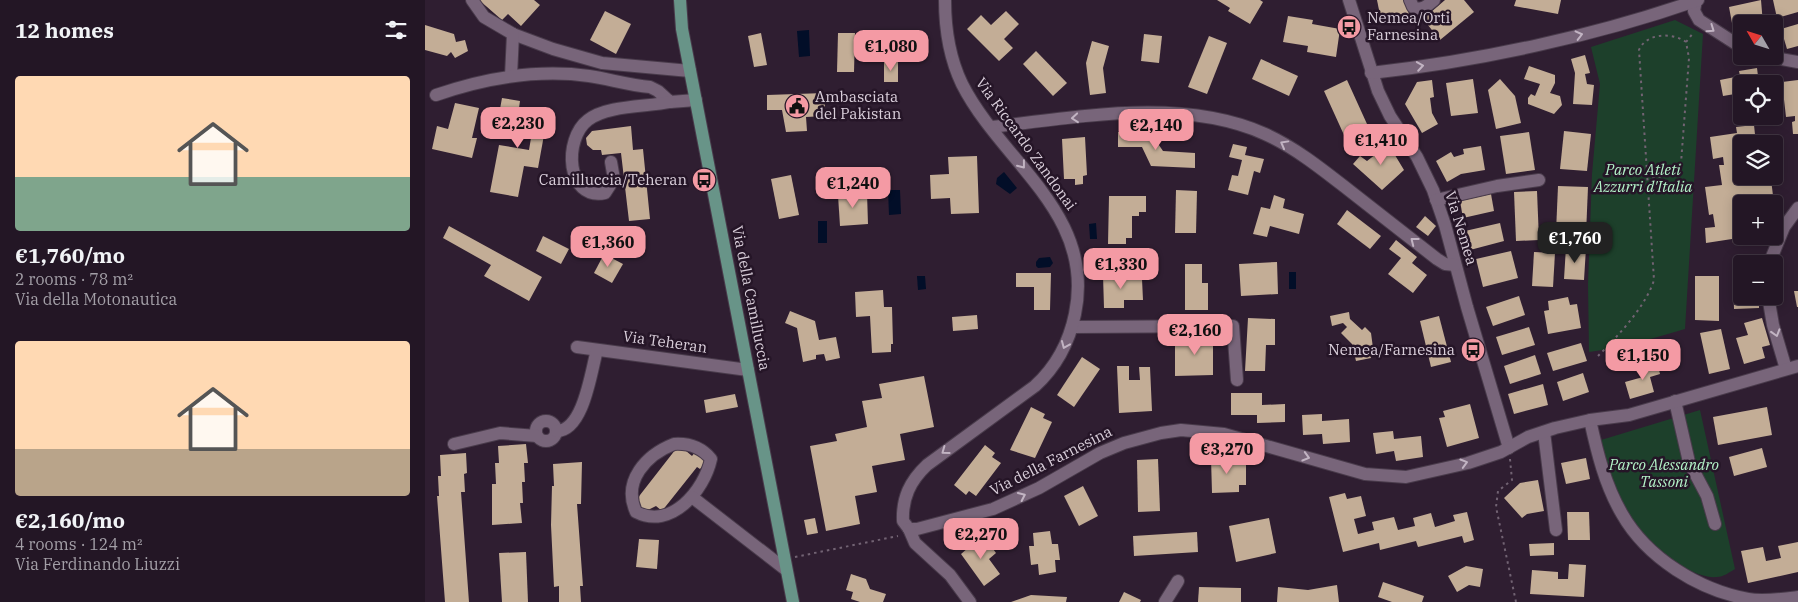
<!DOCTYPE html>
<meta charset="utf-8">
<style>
:root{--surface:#231625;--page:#2b1f2d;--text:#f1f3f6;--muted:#a39fa7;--line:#403542;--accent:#f49aa4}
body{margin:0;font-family:"IBM Plex Serif",serif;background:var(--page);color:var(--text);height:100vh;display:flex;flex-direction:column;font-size:19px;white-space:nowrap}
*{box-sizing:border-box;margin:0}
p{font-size:16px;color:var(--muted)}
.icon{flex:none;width:28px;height:28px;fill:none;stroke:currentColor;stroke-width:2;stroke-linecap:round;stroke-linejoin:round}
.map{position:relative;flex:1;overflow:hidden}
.drawer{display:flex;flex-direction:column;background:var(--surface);width:425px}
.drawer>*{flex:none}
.needle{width:32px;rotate:309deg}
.tools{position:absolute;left:1308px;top:15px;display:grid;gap:10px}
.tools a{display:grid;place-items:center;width:50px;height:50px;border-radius:5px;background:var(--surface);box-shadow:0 2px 12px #0003,0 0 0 1px var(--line);font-size:25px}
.price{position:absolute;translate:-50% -42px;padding:0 11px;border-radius:10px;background:var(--accent);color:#111;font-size:16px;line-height:32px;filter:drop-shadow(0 1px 2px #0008)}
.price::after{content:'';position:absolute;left:50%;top:30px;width:15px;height:11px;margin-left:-8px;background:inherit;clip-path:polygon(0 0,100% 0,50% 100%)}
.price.active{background:#222;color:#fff}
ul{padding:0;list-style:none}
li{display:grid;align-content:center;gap:10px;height:265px;padding:0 15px}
li span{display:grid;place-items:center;height:155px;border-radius:5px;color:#555}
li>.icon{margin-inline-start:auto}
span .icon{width:90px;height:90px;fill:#fffc;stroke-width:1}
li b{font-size:21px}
h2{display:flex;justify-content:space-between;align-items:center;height:60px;padding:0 15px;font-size:21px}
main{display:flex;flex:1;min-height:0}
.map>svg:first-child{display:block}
.green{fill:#1d402b}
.water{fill:#020e28}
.building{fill:#c3ad96}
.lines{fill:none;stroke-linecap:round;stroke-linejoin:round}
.minor-casing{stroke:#493b4b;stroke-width:14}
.major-casing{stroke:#493b4b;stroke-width:14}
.path{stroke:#726373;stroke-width:2;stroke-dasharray:2.5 4;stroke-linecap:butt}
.minor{stroke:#78657a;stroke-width:12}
.major{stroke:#689488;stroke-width:12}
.oneway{stroke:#c2b4c3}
.labels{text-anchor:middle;stroke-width:5;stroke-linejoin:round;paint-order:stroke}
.poi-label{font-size:15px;fill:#dacfdb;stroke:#251527;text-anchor:start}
.street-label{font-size:15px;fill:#dacfdb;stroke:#251527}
.park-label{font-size:15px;font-style:italic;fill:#b4f4c9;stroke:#251527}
</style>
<main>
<section class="drawer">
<h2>12 homes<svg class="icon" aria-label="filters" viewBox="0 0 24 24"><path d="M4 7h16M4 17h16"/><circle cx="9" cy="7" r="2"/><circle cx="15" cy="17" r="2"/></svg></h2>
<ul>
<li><span style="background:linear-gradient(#ffd9b3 65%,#7fa58c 0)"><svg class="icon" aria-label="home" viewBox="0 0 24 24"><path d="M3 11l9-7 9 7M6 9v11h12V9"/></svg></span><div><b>€1,760/mo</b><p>2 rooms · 78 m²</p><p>Via della Motonautica</p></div></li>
<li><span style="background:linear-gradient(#ffd9b3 70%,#b9a48a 0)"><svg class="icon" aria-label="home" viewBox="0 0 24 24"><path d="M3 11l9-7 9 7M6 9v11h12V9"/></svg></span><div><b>€2,160/mo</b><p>4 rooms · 124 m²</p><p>Via Ferdinando Liuzzi</p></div></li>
</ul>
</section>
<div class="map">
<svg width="1373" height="602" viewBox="0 0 1373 602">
<rect width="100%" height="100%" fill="#2f1e31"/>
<g class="green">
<path d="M1250 20 1278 34 1260 329 1198 347 1164 352 1163 284 1167 174 1175 84 1166 47Z"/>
<path d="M1275 410 1310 569C1305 572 1298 577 1292 577 1265 580 1223 542 1207 522 1194 505 1181 461 1176 440Z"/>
</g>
<g class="water">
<path d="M384 30 385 56 374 57 372 31Z"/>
<path d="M579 172 592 188 585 194 571 184 572 178Z"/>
<path d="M463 190H475L476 214 464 215Z"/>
<rect x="393" y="221" width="9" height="22"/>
<path d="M671 223 672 239H665L664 224Z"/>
<path d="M625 257 628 263 625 267 613 268 611 266V262L614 258Z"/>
<rect x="864" y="272" width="7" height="17"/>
<path d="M492 276H500L501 289 493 290Z"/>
</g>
<g class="building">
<path d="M54 0H109L115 5 96 26 83 14 77 20Z"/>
<path d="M792 0H835L838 2 825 24 803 11 805 8Z"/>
<path d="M952 0H981L984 15 956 20Z"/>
<path d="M1020 0H1039L1049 12 1015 40 998 19Z"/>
<path d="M1091 0H1136L1133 14 1089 6Z"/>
<path d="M1336 0 1338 24H1318L1317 21 1307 23 1304 7Z"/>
<path d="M1348 0H1373V12L1352 18Z"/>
<path d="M180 11 206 24 191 54 165 40Z"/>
<path d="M581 11 594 24 579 39 588 48 574 61 542 29 556 15 566 25Z"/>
<path d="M863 16 888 20 887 24 915 29 911 57 882 52 883 46 858 42Z"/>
<path d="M1373 24V46L1362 49 1356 29Z"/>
<path d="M0 25 29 34 31 42 40 40 43 51 30 58 26 52 22 56 0 50Z"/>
<path d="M336 33 342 65 329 67 323 36Z"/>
<path d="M413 33H430L429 72H412Z"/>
<path d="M719 34 737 36 734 63 716 61Z"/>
<path d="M784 36 802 43 782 94 763 87Z"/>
<path d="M667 41 684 46 678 68 681 93 665 95 661 63Z"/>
<path d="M611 51 642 83 628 96 598 64Z"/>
<path d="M1160 55 1165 73 1160 74 1162 84 1169 85 1167 105 1148 104 1150 73 1146 59Z"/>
<path d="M836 59 873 76 864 96 827 79Z"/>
<rect x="459" y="61" width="14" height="21"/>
<path d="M1104 66 1130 75V83L1125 93 1135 96 1137 105 1129 114 1103 104V98L1106 94 1110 96 1115 84 1099 79Z"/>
<path d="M1332 68 1334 84H1316V93L1298 96 1295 80 1315 76 1314 71Z"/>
<path d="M1048 79 1053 113 1026 116 1021 83Z"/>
<path d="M1075 79 1090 96 1096 123 1071 129 1063 90Z"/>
<path d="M922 80 942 124 919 135 899 91Z"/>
<path d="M1007 80 1009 97 1005 98 1007 113 1013 124 997 133 980 104 992 82Z"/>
<path d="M1373 80V134H1368L1367 122 1370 121V116L1361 117 1357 82Z"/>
<path d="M400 93V116L381 117 382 131 361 132 357 110H342V95Z"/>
<path d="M77 98 95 101 94 108 123 113 113 168 99 166 93 197 65 192 74 145 104 150 108 126 73 120Z"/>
<path d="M30 103 54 108 47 138H52L47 158 7 149 12 126 23 129Z"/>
<path d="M1329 125 1331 144H1316V176H1335L1336 181 1346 179 1349 204H1339L1338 196 1312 200 1318 242 1308 243 1307 239 1281 243 1280 228 1290 227 1288 214 1284 215 1280 187 1297 185 1294 165H1299L1298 157 1288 159 1285 137 1312 133 1311 127Z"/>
<path d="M206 126 208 150 218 149 225 219 204 221 196 153 177 155 176 150H168L162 145 161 138 167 131Z"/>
<path d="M1139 131 1166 134 1162 171 1135 169Z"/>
<path d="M693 132H725L738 151 770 153V168L726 166 717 147H693Z"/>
<path d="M1104 132 1110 170 1081 174 1075 136Z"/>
<path d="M660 137 662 175 658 176V184L650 185V179H639L637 139Z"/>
<path d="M959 137 979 170 957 190 928 164 935 156 942 161 955 151 951 143Z"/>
<path d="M808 144 822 147 820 155 839 159 835 173 829 171 823 195 803 190 807 175 813 176 817 160 804 157Z"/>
<path d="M1056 146 1060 170 1036 174 1022 182 1011 161 1026 152 1029 157 1039 154 1038 149Z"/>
<path d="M552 156 554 213 526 214 525 198 506 199 505 175 524 174 523 157Z"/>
<path d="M366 175 374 215 354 219 346 179Z"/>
<path d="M1133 186 1163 187 1161 234 1131 232Z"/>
<path d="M751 190 772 191 771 233H750Z"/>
<path d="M1112 191 1114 240 1091 241 1089 192Z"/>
<path d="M442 193 443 224 415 226 413 195Z"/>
<path d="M1066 194 1069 211 1038 218 1035 201Z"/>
<path d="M849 195 860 199 858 208 879 214 874 234 845 226 842 237 828 234 836 207 845 209Z"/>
<path d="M684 196H721V212H714V216H707V238H701V244H683Z"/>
<path d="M922 210 956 236 945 249 912 224Z"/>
<path d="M1000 216 1011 226 1003 236 991 227Z"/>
<path d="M1075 223 1079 241 1045 250 1040 231Z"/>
<path d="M24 226 117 277 104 301 59 276 66 265 18 238Z"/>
<path d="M118 236 144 249 136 264 111 251Z"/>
<path d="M971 240 992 257 987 263 1002 275 988 293 963 274 976 258 964 249Z"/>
<path d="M1141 247 1161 248 1159 280 1139 279Z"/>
<path d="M1086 251 1093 278 1058 287 1051 259Z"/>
<path d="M1109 252 1130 253 1128 287 1107 286Z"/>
<path d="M179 254 198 264 187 283 169 273Z"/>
<path d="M852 262 853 294 816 296 814 264Z"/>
<path d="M760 264H777V283H783V310H760Z"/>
<path d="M685 270H698V280L717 279 718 300H699V308H679L678 275H685Z"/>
<path d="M591 273H626L625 310H609V287H591Z"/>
<path d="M1270 276H1294V321L1270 320Z"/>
<path d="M1308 277H1316V296H1334V308L1309 309Z"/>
<path d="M458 290 459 307H467L468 344H466V352L447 353 445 316 431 317 430 292Z"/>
<path d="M1369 291H1373V307H1372Z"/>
<path d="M1094 296 1100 315 1068 326 1061 307Z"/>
<path d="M1143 297 1145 305 1152 304 1156 328 1123 334 1119 311 1124 310 1123 301Z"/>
<path d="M365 311 390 321 394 340 411 337 415 358 401 361 399 354 391 355V359L378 362 372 328 360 323Z"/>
<path d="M924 312 925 319 937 330 940 327 946 333 948 348H944L946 358 931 361 927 344 916 333 922 327 918 323 907 326 905 316Z"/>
<path d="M552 315 553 329 528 331 527 317Z"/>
<path d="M1014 316 1026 362 1006 367 995 321Z"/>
<path d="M823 318 850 319V345H841L840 371H820Z"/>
<path d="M1337 318 1345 345 1337 347 1340 358 1319 364 1311 338 1323 335 1319 323Z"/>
<path d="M1104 327 1110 345 1077 355 1071 337Z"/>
<path d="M1296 329 1305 369 1284 374 1275 333Z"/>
<path d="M768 333H788V375L750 376V339H768Z"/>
<path d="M1156 343 1162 361 1128 371 1122 353Z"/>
<path d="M1110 355 1116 374 1085 384 1079 366Z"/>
<path d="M657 357 675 369 649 407 632 395Z"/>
<path d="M1232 361 1235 374 1225 377 1229 392 1205 399 1200 382 1218 377 1215 366Z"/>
<path d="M692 366H704V380H715L714 367H725L727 411 694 413Z"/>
<path d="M1158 373 1164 392 1138 401 1132 382Z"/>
<path d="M499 376 509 427 475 434 480 460 447 466 452 492 430 496 435 524 401 531 385 446 412 441 410 434 442 427 437 401 457 398 454 384Z"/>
<path d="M1118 384 1123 405 1089 414 1083 394Z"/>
<path d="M806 393H837V405L860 404V422L832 423V415H806Z"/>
<path d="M310 394 313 407 281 413 279 400Z"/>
<path d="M1045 404 1054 438 1022 447 1014 418 1020 417 1018 411Z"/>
<path d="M606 407 620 414 618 418 627 422 610 458 585 450Z"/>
<path d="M1342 407 1347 435 1293 445 1288 417Z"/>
<path d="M897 414V421L924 419 925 442 898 444 897 434 878 435 877 415Z"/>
<path d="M968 431 969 439 996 436 998 457 971 461 969 451 951 454 948 433Z"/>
<path d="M101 444 103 463H99L100 482H97L98 503H95L97 523 67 525V484H71L70 463H74L73 446Z"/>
<path d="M254 445 267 456 271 451 282 460 275 469 272 467 237 511 231 506 223 510 216 508 213 499 215 495Z"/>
<path d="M560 445 570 453 567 457 576 463 551 496 544 491 541 495 529 485Z"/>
<path d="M1337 448 1342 467 1309 476 1304 457Z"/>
<path d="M41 453 42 473 39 474 40 492H36L44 602H20L12 496H14L13 476H16L15 455Z"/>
<path d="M813 457V464H821V485H814V492L787 493 786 458Z"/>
<path d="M1161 458 1165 479 1141 484 1136 463Z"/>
<path d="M733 459 735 511 713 512 712 460Z"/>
<path d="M157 462 156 504H152L158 586H155L156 602H134V586L129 587 126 525 127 486H129L128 464Z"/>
<path d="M1113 480 1119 511 1102 514 1097 518 1079 498 1095 483Z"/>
<path d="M658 486 673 516 654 526 639 496Z"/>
<path d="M920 493 922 499 936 496 941 516 929 519 933 534 949 530 947 522 969 517 973 530 990 526 988 518 1006 513 1010 527 1030 521 1028 515 1042 512 1049 540 1039 543 1037 536 993 547 991 541 955 550 954 543 918 552 904 497Z"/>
<path d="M1142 512H1164L1165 540H1143Z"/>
<path d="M390 518 393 533 382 535 379 520Z"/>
<path d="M844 518 851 553 811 562 804 526Z"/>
<path d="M625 531 627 544H633L635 560H630L631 572 614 575 613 564 606 565 604 546H609L608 533Z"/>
<path d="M772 532 773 552 709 556 708 536Z"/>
<path d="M558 535 571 553 564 559 575 574 559 586 536 554Z"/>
<path d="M214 539 234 540 232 569 211 567Z"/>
<path d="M1373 542V572L1323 583 1316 551 1338 547 1341 561 1356 558 1353 546Z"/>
<path d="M1129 543V555L1105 556 1104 544Z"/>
<path d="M101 552 103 602H77L74 553Z"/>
<path d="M1144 564 1161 565 1159 597 1105 594 1107 570 1133 572V579H1143Z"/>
<path d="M1041 566 1058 569 1055 587 1044 585 1032 592 1023 576Z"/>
<path d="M426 574 441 579 445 589 461 594 458 602H435L426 599 428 592 421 590Z"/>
<path d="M958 582 999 596 997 602H967L953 597Z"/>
<path d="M912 585 914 602H852L853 587 883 590Z"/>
<path d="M774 587 816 588V602H773Z"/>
<path d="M699 592 716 600 715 602H694Z"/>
<path d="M606 595 642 597 641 602H586Z"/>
</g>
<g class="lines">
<g class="minor-casing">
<g id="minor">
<path d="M47 0 59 17 88 34 128 49 177 63 265 71"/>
<path d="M924 0 953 91 965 116 992 157 1008 190 1020 225 1042 307 1084 448"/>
<path d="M985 0 988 7C997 11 1002 6 1009 0"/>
<path d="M1271 0 1269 11 1274 20 1316 47"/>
<path d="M1339 56 1373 62"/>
<path d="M946 73C1054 61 1170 36 1273 0"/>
<path d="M86 76 88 34"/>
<path d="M11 95C60 78 112 69 164 76 184 79 204 85 225 87L233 91 245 102 271 100"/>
<path d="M567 127C653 117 758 97 840 134 871 148 898 170 925 191 954 214 983 236 1012 259L1020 264 1030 265"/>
<path d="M186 162 189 179 180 193C141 201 138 139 163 120 182 105 222 107 245 102"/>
<path d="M1011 200 1072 186 1114 180"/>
<path d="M1344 264 1359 227 1373 208"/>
<path d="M1343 296 1348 325 1361 369"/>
<path d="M647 327 808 326 812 380"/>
<path d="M152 347 323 370"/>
<path d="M1250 401 1264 462 1282 496 1290 524"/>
<path d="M1165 420C1172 452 1180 485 1197 514 1222 558 1274 590 1323 599 1338 602 1358 599 1373 597"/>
<circle cx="121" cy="431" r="10"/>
<path d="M132 431C159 430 166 371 172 350"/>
<path d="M1119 432 1131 530"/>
<path d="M29 444 75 433 112 436"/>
<path d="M249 444C264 443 276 447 286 459 279 491 246 530 211 512 197 481 221 455 249 444Z"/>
<path d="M267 497 360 569"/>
<path d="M484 529H492L568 509 614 488 675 453 699 443 736 433 756 430 799 434 940 474 981 477 1043 463 1076 452 1103 437 1130 428 1165 420 1204 415 1373 366"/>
<path d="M484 529 478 521C477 498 485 481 502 465L610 386C632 366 644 343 650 314 671 213 577 163 537 84 524 57 520 30 520 0"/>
<path d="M484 529 490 543 525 575 545 602"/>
<path d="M740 602 753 581"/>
</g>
</g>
<g class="major-casing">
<path id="major" d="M255 0 257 29 368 602"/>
</g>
<g class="path">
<path d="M1261 42 1269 32"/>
<path d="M1173 356C1193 336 1221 306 1229 280L1214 50C1221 33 1247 32 1261 42L1264 58 1256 163C1250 178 1236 176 1223 178"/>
<path d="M1085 459 1087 480 1073 491 1071 507 1091 602"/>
<path d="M370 557 473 536"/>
</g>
<use href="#minor" class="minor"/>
<use href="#major" class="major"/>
</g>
<defs><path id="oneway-chevron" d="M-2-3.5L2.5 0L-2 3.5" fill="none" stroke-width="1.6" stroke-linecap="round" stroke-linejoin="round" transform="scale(1.25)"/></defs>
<g class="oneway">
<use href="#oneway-chevron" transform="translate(1286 29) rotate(35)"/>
<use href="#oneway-chevron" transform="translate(1154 35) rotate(-14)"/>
<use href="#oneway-chevron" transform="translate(995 66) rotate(-9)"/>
<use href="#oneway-chevron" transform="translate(650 118) rotate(175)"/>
<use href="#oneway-chevron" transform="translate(859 144) rotate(-151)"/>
<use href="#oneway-chevron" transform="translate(597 165) rotate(52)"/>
<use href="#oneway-chevron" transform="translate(989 241) rotate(-142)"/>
<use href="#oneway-chevron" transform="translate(1351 333) rotate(73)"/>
<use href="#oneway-chevron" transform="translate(640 345) rotate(113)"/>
<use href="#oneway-chevron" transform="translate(520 451) rotate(144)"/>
<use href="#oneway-chevron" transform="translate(881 457) rotate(16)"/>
<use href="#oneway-chevron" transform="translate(1039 463) rotate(-16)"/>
<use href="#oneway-chevron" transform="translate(597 496) rotate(-25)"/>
</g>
<defs>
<g id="bus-disc" transform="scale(1.25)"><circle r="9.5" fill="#f49aa4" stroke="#251527"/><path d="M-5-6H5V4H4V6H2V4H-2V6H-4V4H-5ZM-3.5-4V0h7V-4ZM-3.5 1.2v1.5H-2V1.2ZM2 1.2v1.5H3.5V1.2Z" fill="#111"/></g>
<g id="civic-disc" transform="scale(1.25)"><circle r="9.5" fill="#f49aa4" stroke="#251527"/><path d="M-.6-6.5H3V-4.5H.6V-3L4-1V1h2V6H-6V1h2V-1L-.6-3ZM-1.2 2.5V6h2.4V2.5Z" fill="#111"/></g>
</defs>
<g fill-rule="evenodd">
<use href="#bus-disc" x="924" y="27"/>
<use href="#civic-disc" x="372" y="106"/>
<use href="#bus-disc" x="279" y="180"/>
<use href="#bus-disc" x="1048" y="350"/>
</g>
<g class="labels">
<g class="poi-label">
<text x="942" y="23">Nemea/Orti<tspan x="942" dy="17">Farnesina</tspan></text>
<text x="390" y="102">Ambasciata<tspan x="390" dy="17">del Pakistan</tspan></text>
<text x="262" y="185" text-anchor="end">Camilluccia/Teheran</text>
<text x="1030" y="355" text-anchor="end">Nemea/Farnesina</text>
</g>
<g class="street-label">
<text transform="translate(601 144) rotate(54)" y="5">Via Riccardo Zandonai</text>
<text transform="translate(1036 228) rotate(73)" y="5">Via Nemea</text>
<text transform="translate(326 298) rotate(79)" y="5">Via della Camilluccia</text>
<text transform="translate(240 342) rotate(8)" y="5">Via Teheran</text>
<text transform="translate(626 461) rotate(-27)" y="5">Via della Farnesina</text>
</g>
<g class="park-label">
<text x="1218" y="175">Parco Atleti<tspan x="1218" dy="17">Azzurri d'Italia</tspan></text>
<text x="1239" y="470">Parco Alessandro<tspan x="1239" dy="17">Tassoni</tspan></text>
</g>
</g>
</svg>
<div class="tools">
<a><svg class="needle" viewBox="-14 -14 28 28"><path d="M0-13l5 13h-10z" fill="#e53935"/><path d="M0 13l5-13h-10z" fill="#a39fa7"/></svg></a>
<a><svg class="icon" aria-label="locate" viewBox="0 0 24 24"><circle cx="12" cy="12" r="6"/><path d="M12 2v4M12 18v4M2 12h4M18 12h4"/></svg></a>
<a><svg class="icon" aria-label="layers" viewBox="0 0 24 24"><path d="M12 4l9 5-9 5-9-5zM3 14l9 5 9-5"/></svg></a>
<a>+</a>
<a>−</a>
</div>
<b class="price" style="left:466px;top:72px">€1,080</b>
<b class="price" style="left:93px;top:149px">€2,230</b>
<b class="price" style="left:731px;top:151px">€2,140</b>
<b class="price" style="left:956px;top:166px">€1,410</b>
<b class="price" style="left:428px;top:209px">€1,240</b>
<b class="price active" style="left:1150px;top:264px">€1,760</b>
<b class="price" style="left:183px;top:268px">€1,360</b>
<b class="price" style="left:696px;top:290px">€1,330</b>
<b class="price" style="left:770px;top:356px">€2,160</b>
<b class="price" style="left:1218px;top:381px">€1,150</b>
<b class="price" style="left:802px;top:475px">€3,270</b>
<b class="price" style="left:556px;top:560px">€2,270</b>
</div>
</main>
